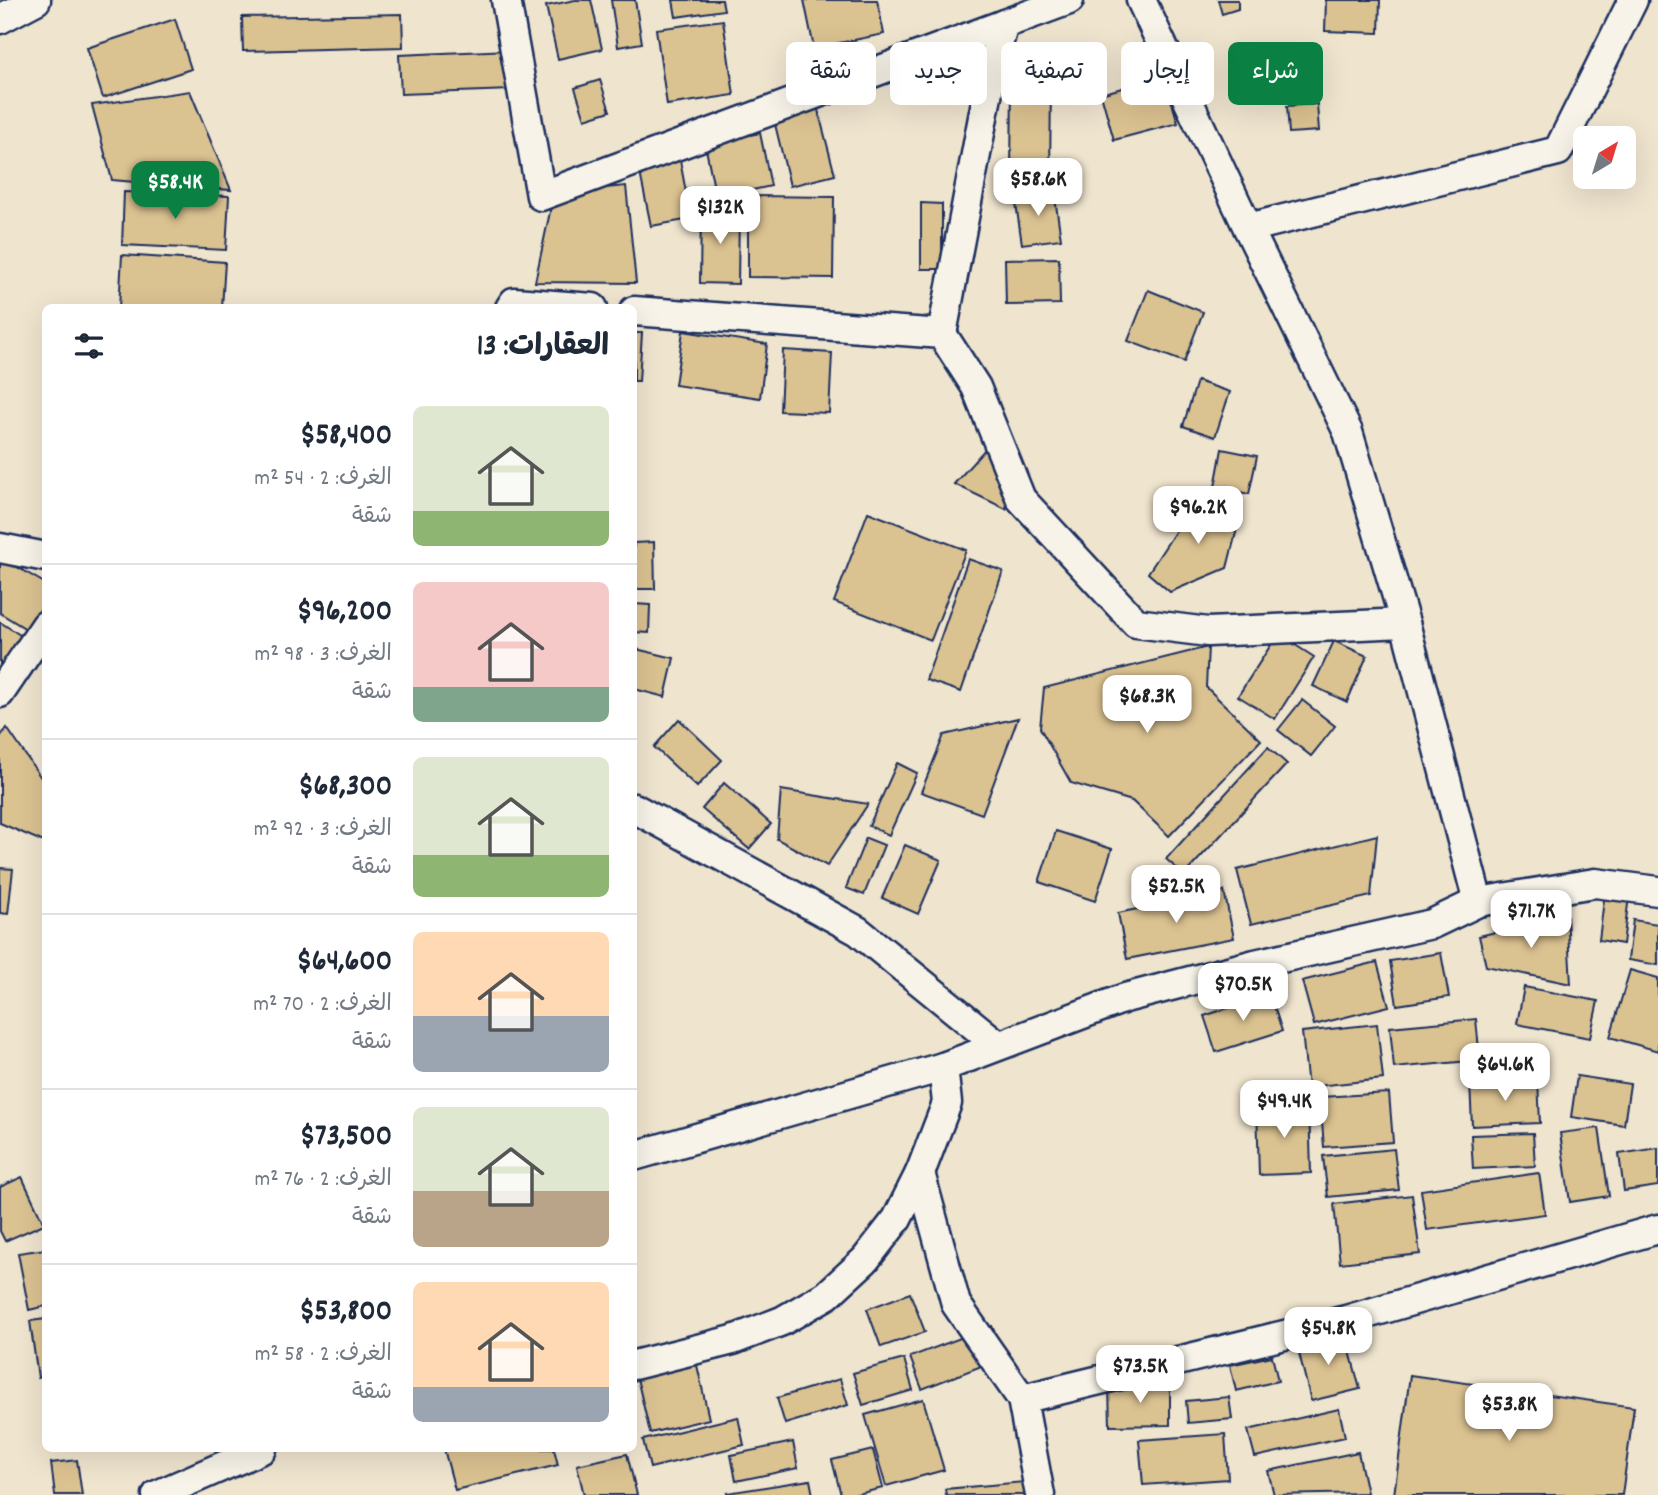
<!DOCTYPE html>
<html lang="ar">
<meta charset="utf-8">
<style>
:root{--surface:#fff;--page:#f2f2f3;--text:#1f2937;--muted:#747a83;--line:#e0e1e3;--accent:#0b8043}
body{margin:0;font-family:Dekko,"Playpen Sans Arabic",sans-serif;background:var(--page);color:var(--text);direction:rtl;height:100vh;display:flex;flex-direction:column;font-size:26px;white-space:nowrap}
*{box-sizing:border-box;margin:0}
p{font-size:23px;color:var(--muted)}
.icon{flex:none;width:38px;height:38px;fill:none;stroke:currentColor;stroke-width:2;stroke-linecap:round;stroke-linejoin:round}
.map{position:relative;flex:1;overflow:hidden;direction:ltr}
.details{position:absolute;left:42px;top:304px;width:595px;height:1148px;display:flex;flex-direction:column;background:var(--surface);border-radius:10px;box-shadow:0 7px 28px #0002;direction:rtl}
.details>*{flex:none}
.top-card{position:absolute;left:658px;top:42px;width:665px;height:63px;direction:rtl;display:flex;gap:14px}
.needle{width:46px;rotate:38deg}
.controls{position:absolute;left:1573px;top:126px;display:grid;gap:14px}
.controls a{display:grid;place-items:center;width:63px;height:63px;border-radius:10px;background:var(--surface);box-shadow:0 7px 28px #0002;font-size:35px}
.price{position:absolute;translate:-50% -60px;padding:0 16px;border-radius:14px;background:#fff;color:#222;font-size:23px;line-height:46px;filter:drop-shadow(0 2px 4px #0008)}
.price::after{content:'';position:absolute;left:50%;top:42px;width:21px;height:16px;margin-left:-10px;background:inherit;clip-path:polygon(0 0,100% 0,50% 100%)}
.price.selected{background:var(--accent);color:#fff}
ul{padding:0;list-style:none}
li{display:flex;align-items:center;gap:21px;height:175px;padding:0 28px}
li+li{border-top:2px solid var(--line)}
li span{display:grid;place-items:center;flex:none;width:196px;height:140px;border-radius:10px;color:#555}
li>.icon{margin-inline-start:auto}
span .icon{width:84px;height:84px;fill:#fffc;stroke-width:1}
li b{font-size:30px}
h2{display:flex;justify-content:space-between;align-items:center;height:84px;padding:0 28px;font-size:30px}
.chip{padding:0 24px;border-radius:10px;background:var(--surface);box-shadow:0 7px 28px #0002;font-size:24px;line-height:63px}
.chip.selected{background:var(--accent);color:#fff}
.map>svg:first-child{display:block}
.building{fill:#dbc291;stroke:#1b2f5e;stroke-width:2}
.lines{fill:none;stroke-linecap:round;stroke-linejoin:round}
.minor-casing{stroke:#1b2f5e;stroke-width:33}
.minor{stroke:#f7f3e8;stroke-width:28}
</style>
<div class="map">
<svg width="1658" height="1495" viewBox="0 0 1658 1495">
<rect width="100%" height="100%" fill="#efe4ce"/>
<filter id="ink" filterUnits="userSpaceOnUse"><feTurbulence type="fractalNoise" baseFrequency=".0143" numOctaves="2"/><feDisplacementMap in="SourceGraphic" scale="14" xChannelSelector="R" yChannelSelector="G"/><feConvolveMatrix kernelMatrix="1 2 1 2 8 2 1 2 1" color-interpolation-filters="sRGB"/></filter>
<g filter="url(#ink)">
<g class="building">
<path d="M575 0H591L602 49 558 59 546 6Z"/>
<path d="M611 0H635L642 43 618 47Z"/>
<path d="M673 0H722L724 10 676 17Z"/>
<path d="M804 0H877L884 34 814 48Z"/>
<path d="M1218 0H1238V9L1222 14Z"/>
<path d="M1326 0H1380L1379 33 1325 31Z"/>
<path d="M402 14 403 47 243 51 242 17Z"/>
<path d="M175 19 191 69 103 98 87 48Z"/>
<path d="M723 20 734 95 667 105 656 29Z"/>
<path d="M510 50 512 90 401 94 399 55Z"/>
<path d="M1164 76 1178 123 1114 140 1101 94Z"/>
<path d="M600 80 610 111 585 119 575 88Z"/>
<path d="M1012 83 1051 84 1050 175 1011 173Z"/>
<path d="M190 91 231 190 112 180 92 105Z"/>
<path d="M1317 104 1319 131 1289 133 1287 106Z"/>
<path d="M817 106 835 175 790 186 773 116Z"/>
<path d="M760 133 771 186 716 198 705 144Z"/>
<path d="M679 155 691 219 651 226 638 163Z"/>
<path d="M626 186 636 283 535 282 554 193Z"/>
<path d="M1054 191 1061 239 1022 244 1015 197Z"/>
<path d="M124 192 229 196 226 250 122 245Z"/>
<path d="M748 196 834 197 833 278 748 277Z"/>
<path d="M921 203 942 204V269H921Z"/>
<path d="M701 209 739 210 738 284 700 283Z"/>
<path d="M122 255 225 262 222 308H119Z"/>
<path d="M1059 258 1060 304 1006 305 1005 259Z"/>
<path d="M1148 290 1203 312 1184 362 1128 341Z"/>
<path d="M683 331 767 344 760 398 675 385Z"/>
<path d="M634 333H642L639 381H634Z"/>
<path d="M783 350 832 353 829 413 780 411Z"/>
<path d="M1197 381 1230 392 1215 437 1183 426Z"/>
<path d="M986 448 1019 454 1006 509 954 484Z"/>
<path d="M1222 449 1257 456 1249 494 1215 487Z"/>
<path d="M1198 497 1241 513 1227 568 1170 592 1148 573Z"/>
<path d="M868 512 966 550 931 640 834 602Z"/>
<path d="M654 542 655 589H634V543Z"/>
<path d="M0 557 46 584V600L28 630 0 613Z"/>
<path d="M968 559 1003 571 961 692 926 680Z"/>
<path d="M634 604 650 605 649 633 634 632Z"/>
<path d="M0 622 23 637 0 674Z"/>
<path d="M1278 634 1314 657 1275 719 1238 696Z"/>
<path d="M1334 641 1367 656 1347 702 1313 686Z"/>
<path d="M1208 647 1206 687 1261 740 1169 836 1132 801 1071 783 1040 728 1044 688Z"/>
<path d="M636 649 674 658 665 697 634 689V659Z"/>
<path d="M1302 700 1335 726 1311 756 1278 730Z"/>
<path d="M1018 718 982 814 921 792 944 735Z"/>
<path d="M679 719 722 760 697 787 654 747Z"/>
<path d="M7 728 46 785V843L0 823V737Z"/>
<path d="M1268 747 1287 764 1184 875 1166 859Z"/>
<path d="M897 763 917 773 889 835 869 826Z"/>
<path d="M724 783 771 824 749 849 702 809Z"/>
<path d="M781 790 868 804 827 866 777 839Z"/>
<path d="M1056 831 1112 849 1095 901 1039 882Z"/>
<path d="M1377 835 1371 896 1251 924 1237 870Z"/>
<path d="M866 838 884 845 864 895 846 888Z"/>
<path d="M905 845 941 860 918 914 882 898Z"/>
<path d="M0 868 13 869 8 914 0 913Z"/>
<path d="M1224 891 1234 938 1127 959 1118 913Z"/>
<path d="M1605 892 1629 896 1623 944 1599 940Z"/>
<path d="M1567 915 1571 984 1486 966 1479 936Z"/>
<path d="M1633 920 1658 924V965L1628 960Z"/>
<path d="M1441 953 1449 997 1397 1005 1390 961Z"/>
<path d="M1377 962 1389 1006 1314 1025 1302 981Z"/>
<path d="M1630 970 1658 978V1051L1610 1037Z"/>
<path d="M1524 987 1598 1001 1590 1038 1517 1024Z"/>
<path d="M1270 994 1282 1031 1216 1052 1204 1016Z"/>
<path d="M1476 1019 1480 1060 1394 1068 1390 1027Z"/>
<path d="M1377 1024 1383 1079 1308 1087 1302 1032Z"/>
<path d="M1577 1076 1630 1084 1624 1125 1571 1117Z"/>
<path d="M1538 1080 1540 1123 1472 1126 1470 1082Z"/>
<path d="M1389 1093 1393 1142 1324 1147 1320 1097Z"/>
<path d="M1309 1105 1311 1173 1259 1175 1257 1106Z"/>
<path d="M1599 1128 1609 1196 1570 1202 1560 1133Z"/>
<path d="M1533 1133 1535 1166 1473 1169 1471 1135Z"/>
<path d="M1658 1148V1186L1624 1191 1619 1154Z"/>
<path d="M1394 1149 1399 1190 1328 1197 1323 1156Z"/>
<path d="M1539 1173 1545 1214 1427 1230 1421 1190Z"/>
<path d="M22 1177 44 1224 5 1241 0 1231V1187Z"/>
<path d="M1412 1195 1420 1254 1340 1263 1334 1204Z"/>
<path d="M46 1249V1306L29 1310 18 1253Z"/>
<path d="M910 1293 925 1332 881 1347 867 1309Z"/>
<path d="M46 1319V1377L38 1378 30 1321Z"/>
<path d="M992 1326 1005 1357 922 1389 910 1357Z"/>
<path d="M1345 1332 1360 1389 1311 1401 1297 1345Z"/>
<path d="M1272 1356 1278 1381 1236 1391 1230 1365Z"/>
<path d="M904 1359 913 1390 863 1405 853 1373Z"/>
<path d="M697 1365 709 1419 650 1433 637 1378Z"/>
<path d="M1410 1375 1634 1407 1622 1495H1394Z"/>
<path d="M840 1379 848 1405 785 1424 777 1398Z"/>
<path d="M1109 1385H1170V1425L1110 1426Z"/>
<path d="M1229 1397 1232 1419 1188 1423 1186 1401Z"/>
<path d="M923 1399 944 1470 886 1486 865 1415Z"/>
<path d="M1339 1409 1345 1437 1255 1457 1248 1430Z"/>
<path d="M738 1417 744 1445 650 1468 643 1440Z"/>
<path d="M1225 1434 1228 1479 1143 1485 1139 1440Z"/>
<path d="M793 1442 798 1468 736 1481 731 1455Z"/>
<path d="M444 1449H554L558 1465 455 1490Z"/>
<path d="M873 1450 883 1488 853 1495H841L832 1460Z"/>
<path d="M1358 1452 1367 1493 1274 1495 1268 1471Z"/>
<path d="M627 1454 637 1495H584L577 1465Z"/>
<path d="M77 1460 82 1495H55L51 1463Z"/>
<path d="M810 1480 813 1495H728L727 1493Z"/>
<path d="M1024 1482 1025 1495H946L945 1489Z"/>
</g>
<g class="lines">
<g class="minor-casing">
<g id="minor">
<path d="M506 0 541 196 1004 24"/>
<path d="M1141 0 1248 228 1348 432 1405 623 1478 902"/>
<path d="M0 19 36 0"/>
<path d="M1248 228 1558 151 1633 0"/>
<path d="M510 308 514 302 593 308"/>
<path d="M634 311 942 334 976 387 1021 499 1136 623 1208 632 1405 623"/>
<path d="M942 334 994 59 1004 24 1069 0"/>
<path d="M0 548 46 557"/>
<path d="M0 693 46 625"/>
<path d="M634 808 858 931 998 1045"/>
<path d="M634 1156 943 1067 1125 998 1255 964 1432 924 1478 902 1595 883 1658 891"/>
<path d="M920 1173 956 1304 1022 1399"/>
<path d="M634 1365 733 1340 782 1321 827 1295 865 1260 897 1219 920 1173 947 1103 943 1067"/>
<path d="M157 1495 262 1449"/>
<path d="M1040 1495 1022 1399 1346 1320 1658 1229"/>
</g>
</g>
<use href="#minor" class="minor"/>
</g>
</g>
</svg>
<div class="controls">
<a><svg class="needle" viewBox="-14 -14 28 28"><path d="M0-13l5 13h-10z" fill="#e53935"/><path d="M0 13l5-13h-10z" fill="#747a83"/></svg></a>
</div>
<b class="price" style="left:1038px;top:218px">$58.6K</b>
<b class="price selected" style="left:175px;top:221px">$58.4K</b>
<b class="price" style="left:720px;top:246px">$132K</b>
<b class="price" style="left:1198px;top:546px">$96.2K</b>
<b class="price" style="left:1147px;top:735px">$68.3K</b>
<b class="price" style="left:1176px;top:925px">$52.5K</b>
<b class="price" style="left:1531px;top:950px">$71.7K</b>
<b class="price" style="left:1243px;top:1023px">$70.5K</b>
<b class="price" style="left:1505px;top:1103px">$64.6K</b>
<b class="price" style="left:1284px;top:1140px">$49.4K</b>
<b class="price" style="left:1328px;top:1367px">$54.8K</b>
<b class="price" style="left:1140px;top:1405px">$73.5K</b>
<b class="price" style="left:1509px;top:1443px">$53.8K</b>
<div class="top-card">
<a class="chip selected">شراء</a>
<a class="chip">إيجار</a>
<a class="chip">تصفية</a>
<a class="chip">جديد</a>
<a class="chip">شقة</a>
</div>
<section class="details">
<h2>العقارات: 13<svg class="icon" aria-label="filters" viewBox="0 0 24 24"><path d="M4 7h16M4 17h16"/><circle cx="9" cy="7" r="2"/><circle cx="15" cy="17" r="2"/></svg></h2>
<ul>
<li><span style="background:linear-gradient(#dfe7d0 75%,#8fb573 0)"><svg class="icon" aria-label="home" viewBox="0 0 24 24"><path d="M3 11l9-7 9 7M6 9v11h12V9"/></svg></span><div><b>$58,400</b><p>الغرف: 2 · 54 m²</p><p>شقة</p></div></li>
<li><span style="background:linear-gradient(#f6c9c9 75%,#7fa58c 0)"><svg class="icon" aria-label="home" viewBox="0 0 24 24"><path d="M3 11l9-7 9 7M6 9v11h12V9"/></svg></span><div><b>$96,200</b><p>الغرف: 3 · 98 m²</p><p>شقة</p></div></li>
<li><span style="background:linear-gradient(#dfe7d0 70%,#8fb573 0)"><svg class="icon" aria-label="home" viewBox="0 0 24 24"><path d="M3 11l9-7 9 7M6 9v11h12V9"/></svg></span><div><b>$68,300</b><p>الغرف: 3 · 92 m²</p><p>شقة</p></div></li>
<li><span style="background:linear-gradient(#ffd9b3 60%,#9aa5b1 0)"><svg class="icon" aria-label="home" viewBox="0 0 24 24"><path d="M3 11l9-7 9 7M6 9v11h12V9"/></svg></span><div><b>$64,600</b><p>الغرف: 2 · 70 m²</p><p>شقة</p></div></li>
<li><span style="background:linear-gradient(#dfe7d0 60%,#b9a48a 0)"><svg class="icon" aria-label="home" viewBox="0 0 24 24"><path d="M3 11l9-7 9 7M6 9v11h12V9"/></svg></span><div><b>$73,500</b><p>الغرف: 2 · 76 m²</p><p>شقة</p></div></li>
<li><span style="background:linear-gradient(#ffd9b3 75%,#9aa5b1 0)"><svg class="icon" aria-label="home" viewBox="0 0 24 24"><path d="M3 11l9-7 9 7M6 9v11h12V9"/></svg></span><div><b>$53,800</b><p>الغرف: 2 · 58 m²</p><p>شقة</p></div></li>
</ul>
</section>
</div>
